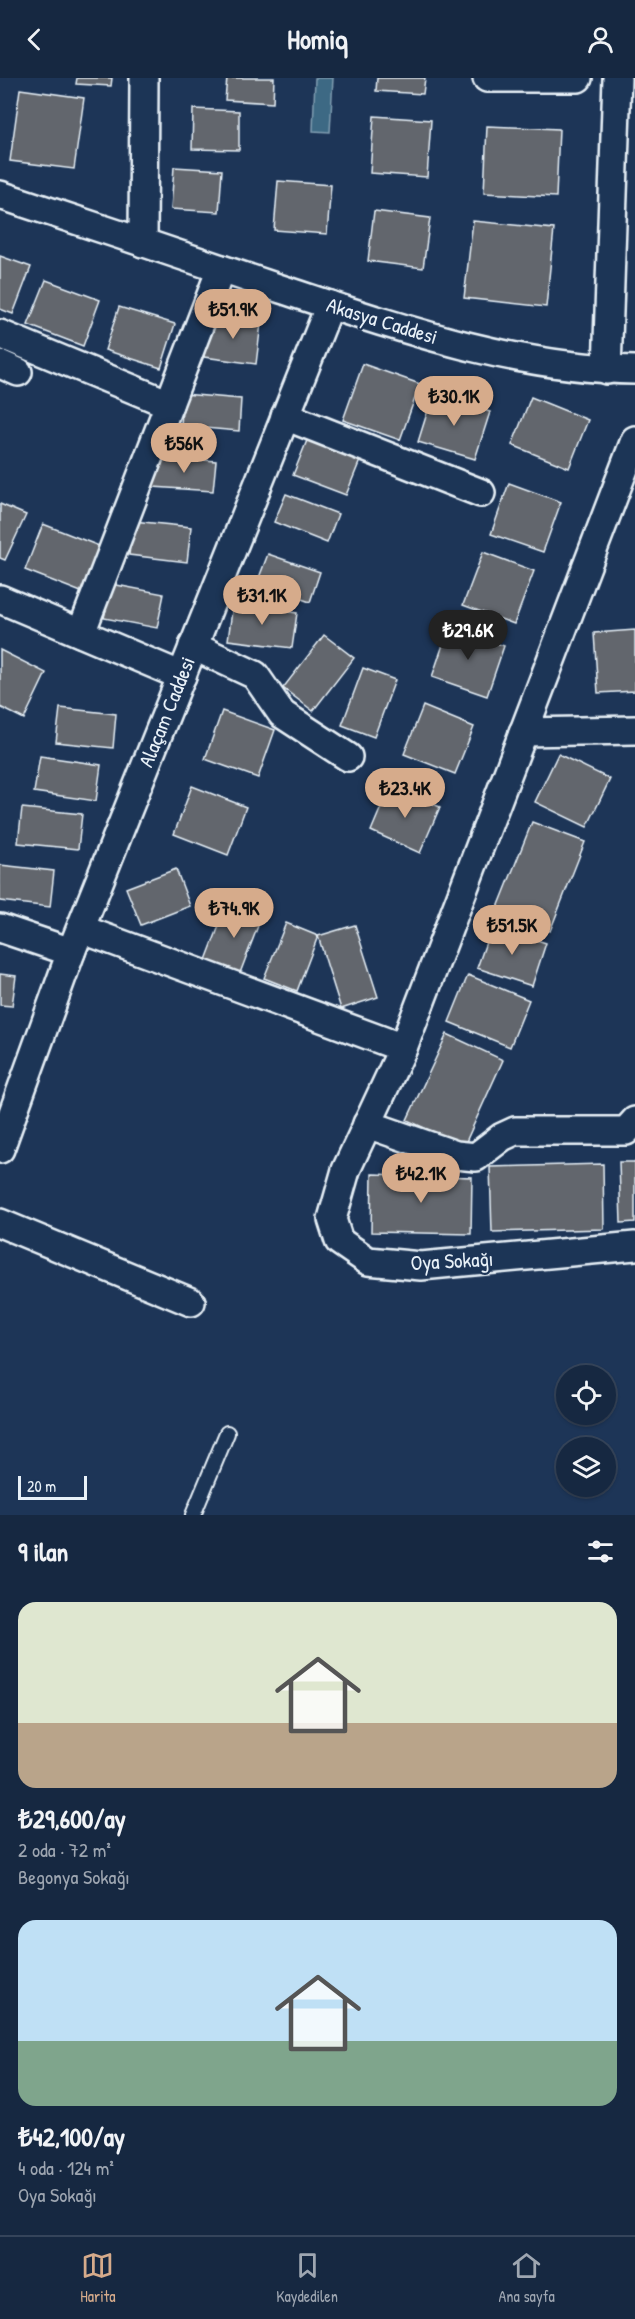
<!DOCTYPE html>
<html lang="tr">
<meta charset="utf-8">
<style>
:root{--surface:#162841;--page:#1f3048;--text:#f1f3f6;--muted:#9ea6b1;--line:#35445a;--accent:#d6ab8b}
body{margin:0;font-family:"Patrick Hand",sans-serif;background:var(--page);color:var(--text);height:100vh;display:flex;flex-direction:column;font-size:22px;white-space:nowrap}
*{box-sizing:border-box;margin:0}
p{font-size:20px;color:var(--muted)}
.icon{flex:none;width:33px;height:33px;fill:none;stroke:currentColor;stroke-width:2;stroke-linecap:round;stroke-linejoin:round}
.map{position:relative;height:1437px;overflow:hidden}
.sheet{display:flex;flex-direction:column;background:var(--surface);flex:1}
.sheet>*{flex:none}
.fabs{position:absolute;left:556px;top:1287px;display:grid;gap:12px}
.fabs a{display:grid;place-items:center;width:60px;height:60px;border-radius:50%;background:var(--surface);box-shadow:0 2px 4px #0004,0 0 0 2px var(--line);font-size:30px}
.scale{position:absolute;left:18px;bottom:15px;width:69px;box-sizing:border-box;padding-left:6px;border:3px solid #e8f1f8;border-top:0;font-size:16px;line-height:21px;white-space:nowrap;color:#e8f1f8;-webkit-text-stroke:4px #1d3557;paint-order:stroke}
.price{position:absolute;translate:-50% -51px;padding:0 14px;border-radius:21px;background:var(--accent);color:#111;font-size:20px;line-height:39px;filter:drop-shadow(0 2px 3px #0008)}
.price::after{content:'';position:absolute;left:50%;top:36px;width:18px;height:14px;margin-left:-9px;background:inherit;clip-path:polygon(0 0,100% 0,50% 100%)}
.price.selected{background:#222;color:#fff}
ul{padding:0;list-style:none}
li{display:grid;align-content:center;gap:12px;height:318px;padding:0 18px}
li span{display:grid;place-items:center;height:186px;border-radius:18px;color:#555}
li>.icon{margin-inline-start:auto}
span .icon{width:108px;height:108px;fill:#fffc;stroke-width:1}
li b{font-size:26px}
h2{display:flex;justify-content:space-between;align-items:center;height:72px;padding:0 18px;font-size:26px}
header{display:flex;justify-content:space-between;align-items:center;height:78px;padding:0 18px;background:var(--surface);font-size:27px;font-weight:800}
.dock{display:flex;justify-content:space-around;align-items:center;height:84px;border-top:2px solid var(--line);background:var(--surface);font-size:16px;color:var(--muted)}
.dock a{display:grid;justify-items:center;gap:3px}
.dock .selected{color:var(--accent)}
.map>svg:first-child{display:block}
.water{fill:#3e6984;stroke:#829fb2;stroke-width:1.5}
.building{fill:#62666d;stroke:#e8f1f8;stroke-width:1.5}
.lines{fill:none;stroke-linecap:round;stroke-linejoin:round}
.lane-casing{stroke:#e8f1f8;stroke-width:18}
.street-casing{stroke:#e8f1f8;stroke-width:32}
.lane{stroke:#1d3557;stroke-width:14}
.street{stroke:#1d3557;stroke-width:27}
.labels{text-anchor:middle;stroke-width:4.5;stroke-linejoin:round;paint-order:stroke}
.street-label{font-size:21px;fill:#e8f1f8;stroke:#1d3557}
</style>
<header><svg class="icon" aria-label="back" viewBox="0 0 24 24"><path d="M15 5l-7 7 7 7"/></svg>Homiq<svg class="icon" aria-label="person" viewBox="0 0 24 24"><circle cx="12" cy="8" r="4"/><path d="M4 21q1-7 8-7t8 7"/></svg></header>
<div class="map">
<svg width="635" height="1437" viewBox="0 0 635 1437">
<rect width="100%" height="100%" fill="#1d3557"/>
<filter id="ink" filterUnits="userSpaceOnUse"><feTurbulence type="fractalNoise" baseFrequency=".0167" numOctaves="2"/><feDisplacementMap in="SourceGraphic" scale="12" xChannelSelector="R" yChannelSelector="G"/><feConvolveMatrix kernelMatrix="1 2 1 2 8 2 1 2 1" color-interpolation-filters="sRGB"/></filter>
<g filter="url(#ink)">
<path class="water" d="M315 0H333L330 54 313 53Z"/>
<g class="building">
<path d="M77 0H112L111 8 76 6Z"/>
<path d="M227 0H274L273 25 225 22Z"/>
<path d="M377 0H425L423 16 376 13Z"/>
<path d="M20 11 84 20 74 91 10 83Z"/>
<path d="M193 31 239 33V72L192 71Z"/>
<path d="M374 38 431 42 427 99 370 95Z"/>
<path d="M487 48 559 51 556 119 484 115Z"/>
<path d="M174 89 222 92 219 134 171 131Z"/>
<path d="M278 103 331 107 327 156 274 152Z"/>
<path d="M374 133 430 140 423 190 368 183Z"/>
<path d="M473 143 554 151 546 229 464 220Z"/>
<path d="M0 178 31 189 13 236 0 231Z"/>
<path d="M46 202 100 222 83 268 28 247Z"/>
<path d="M119 229 175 246 161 290 105 272Z"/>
<path d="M209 239 261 245 256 286 204 279Z"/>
<path d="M363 286 420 306 400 362 343 342Z"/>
<path d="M183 316 241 321 239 353 181 348Z"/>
<path d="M433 316 490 334 475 381 418 364Z"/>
<path d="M531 319 588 342 569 390 512 367Z"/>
<path d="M308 360 361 380 346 417 293 397Z"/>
<path d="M156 378 216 383 213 413 153 409Z"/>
<path d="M509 405 561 424 543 474 491 456Z"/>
<path d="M286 416 338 436 327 465 274 444Z"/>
<path d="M0 426 26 437 5 482 0 480Z"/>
<path d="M133 443 191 449 187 484 129 477Z"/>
<path d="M43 446 99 468 81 514 25 492Z"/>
<path d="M483 474 534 493 514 546 463 527Z"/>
<path d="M268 476 320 494 310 524 257 505Z"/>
<path d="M111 506 164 516 157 550 104 540Z"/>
<path d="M233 526 297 535 292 570 228 562Z"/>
<path d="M449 549 504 568 487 618 432 599Z"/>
<path d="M635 552V613L598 615 594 555Z"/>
<path d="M324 557 354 580 313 633 283 610Z"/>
<path d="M0 572 46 595 24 641 0 629Z"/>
<path d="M363 590 395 602 374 659 342 647Z"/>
<path d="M423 628 474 649 455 696 404 676Z"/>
<path d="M60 630 116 636 113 670 56 664Z"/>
<path d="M222 633 275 652 258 700 205 681Z"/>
<path d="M558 676 610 701 587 749 535 724Z"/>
<path d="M40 678 101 687 96 723 34 714Z"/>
<path d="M192 708 246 729 228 777 174 756Z"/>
<path d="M390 708 440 729 420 775 371 753Z"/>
<path d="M22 730 82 736 78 771 18 765Z"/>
<path d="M532 744 585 764 550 853 497 832Z"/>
<path d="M0 787 54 793 50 829 0 823Z"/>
<path d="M176 791 190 828 141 847 126 810Z"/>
<path d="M227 827 261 840 240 895 206 882Z"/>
<path d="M286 845 318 858 297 913 264 900Z"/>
<path d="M355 847 378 919 341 931 318 858Z"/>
<path d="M492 847 546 865 532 908 477 890Z"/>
<path d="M0 896 16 898 12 928 0 927Z"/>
<path d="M468 897 529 922 510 969 449 944Z"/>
<path d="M447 956 503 982 464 1068 407 1042Z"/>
<path d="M619 1084H635V1144L621 1145Z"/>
<path d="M603 1086 604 1151 492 1154 490 1089Z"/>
<path d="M372 1096 472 1099 471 1156 371 1154Z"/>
</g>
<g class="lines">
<g class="lane-casing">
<path id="lane" d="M193 1437 227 1355"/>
</g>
<g class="street-casing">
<g id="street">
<path d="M487 0H578"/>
<path d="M0 117C94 148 187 179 281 211 397 249 512 290 635 292"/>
<path d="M143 165 144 0"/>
<path d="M0 256 169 326"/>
<path d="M0 286 18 294"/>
<path d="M607 292 617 0"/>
<path d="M285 338 481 415"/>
<path d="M0 521 182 598"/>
<path d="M81 555 221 191"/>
<path d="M193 568 255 597 282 636 348 679"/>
<path d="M523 654 635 652"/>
<path d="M0 850 71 874 0 1071"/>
<path d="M81 851 403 970 635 362"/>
<path d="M71 874 330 227"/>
<path d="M403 970 346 1092 332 1141 339 1163 368 1183 421 1188 635 1168"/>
<path d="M367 1046 456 1077 476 1079 502 1059 515 1053H626L635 1043"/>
<path d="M0 1145 191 1224"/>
</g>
</g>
<use href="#lane" class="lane"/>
<use href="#street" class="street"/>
</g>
</g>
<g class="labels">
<g class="street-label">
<text transform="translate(382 243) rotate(17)" y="7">Akasya Caddesi</text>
<text transform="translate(167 634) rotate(-68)" y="7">Alaçam Caddesi</text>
<text transform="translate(452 1183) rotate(-3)" y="7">Oya Sokağı</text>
</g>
</g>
</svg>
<div class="fabs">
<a><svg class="icon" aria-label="locate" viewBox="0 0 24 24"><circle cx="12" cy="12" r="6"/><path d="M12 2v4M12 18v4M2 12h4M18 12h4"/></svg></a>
<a><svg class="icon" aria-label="layers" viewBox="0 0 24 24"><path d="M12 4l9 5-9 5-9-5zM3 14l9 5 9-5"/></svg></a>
</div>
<div class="scale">20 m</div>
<b class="price" style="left:233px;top:262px">₺51.9K</b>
<b class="price" style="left:454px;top:349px">₺30.1K</b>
<b class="price" style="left:184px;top:396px">₺56K</b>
<b class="price" style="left:262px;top:548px">₺31.1K</b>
<b class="price selected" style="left:468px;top:583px">₺29.6K</b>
<b class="price" style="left:405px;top:741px">₺23.4K</b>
<b class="price" style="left:234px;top:861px">₺74.9K</b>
<b class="price" style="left:512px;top:878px">₺51.5K</b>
<b class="price" style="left:421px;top:1126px">₺42.1K</b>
</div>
<section class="sheet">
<h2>9 ilan<svg class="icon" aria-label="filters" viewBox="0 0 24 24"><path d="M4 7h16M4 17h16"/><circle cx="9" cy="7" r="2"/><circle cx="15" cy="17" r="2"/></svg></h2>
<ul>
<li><span style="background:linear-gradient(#dfe7d0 65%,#b9a48a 0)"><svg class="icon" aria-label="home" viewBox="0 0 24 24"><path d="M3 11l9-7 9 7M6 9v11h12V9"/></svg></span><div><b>₺29,600/ay</b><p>2 oda · 72 m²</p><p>Begonya Sokağı</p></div></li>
<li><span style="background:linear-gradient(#bfe0f5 65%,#7fa58c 0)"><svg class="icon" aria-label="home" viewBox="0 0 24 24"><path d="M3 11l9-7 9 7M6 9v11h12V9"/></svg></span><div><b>₺42,100/ay</b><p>4 oda · 124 m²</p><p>Oya Sokağı</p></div></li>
</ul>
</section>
<nav class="dock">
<a class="selected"><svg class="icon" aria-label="map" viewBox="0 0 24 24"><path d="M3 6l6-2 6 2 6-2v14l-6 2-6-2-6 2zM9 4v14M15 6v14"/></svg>Harita</a>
<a><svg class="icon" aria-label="saved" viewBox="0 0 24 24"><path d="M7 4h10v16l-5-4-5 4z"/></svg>Kaydedilen</a>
<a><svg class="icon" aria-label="home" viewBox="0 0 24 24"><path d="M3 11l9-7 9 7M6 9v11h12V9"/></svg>Ana sayfa</a>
</nav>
